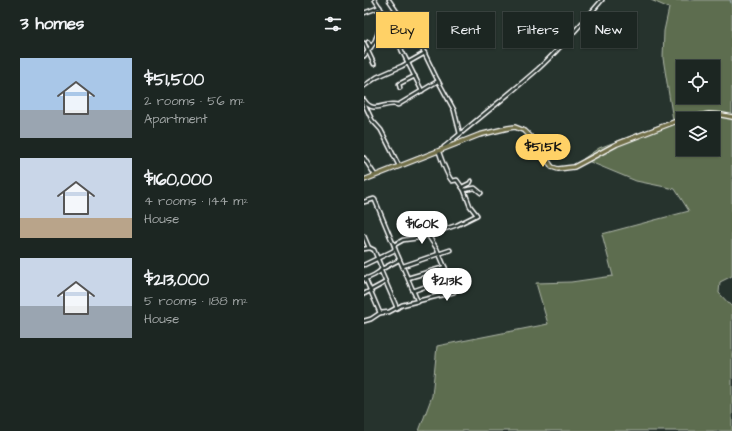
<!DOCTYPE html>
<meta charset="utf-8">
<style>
:root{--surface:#1c2622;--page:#252e2a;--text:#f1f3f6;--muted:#a0a5a5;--line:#3a4340;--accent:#ffd166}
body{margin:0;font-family:"Architects Daughter",sans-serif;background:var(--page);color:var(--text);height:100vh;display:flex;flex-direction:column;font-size:15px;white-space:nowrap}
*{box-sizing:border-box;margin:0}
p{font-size:13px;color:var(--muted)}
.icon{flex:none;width:22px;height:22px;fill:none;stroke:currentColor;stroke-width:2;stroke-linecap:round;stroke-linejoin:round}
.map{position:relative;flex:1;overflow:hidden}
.side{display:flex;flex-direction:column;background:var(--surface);width:364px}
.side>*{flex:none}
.top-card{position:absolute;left:12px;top:12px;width:296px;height:36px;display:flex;gap:8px}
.tools{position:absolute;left:312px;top:60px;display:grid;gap:8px}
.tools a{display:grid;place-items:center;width:44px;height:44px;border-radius:0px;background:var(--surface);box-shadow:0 1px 3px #0004,0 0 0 1px var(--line);font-size:20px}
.price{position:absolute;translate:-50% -34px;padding:0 9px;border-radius:14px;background:#fff;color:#222;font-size:13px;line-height:26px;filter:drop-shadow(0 1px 2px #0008)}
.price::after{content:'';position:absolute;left:50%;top:24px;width:12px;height:9px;margin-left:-6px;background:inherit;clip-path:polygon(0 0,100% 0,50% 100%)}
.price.on{background:var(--accent);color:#111}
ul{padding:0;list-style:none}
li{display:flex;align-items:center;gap:12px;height:100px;padding:0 20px}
li span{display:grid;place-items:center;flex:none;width:112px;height:80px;border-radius:0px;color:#555}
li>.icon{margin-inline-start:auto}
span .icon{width:48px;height:48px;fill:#fffc;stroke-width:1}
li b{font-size:17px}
h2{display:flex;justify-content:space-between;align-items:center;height:48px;padding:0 20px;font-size:17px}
.tag{padding:0 14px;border-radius:0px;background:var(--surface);box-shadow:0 1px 3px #0004,0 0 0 1px var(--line);font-size:14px;line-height:36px}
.tag.on{background:var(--accent);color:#111}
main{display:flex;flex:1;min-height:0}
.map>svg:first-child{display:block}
.green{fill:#5d6d50;stroke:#aeb6a8;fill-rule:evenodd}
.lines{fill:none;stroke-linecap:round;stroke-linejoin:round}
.stream{stroke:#94a6ab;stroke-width:1}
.minor-casing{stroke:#fff;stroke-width:5.5}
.major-casing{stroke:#fff;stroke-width:6}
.minor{stroke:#26332d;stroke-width:2.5}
.major{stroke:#726f4a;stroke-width:3.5}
</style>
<main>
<section class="side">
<h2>3 homes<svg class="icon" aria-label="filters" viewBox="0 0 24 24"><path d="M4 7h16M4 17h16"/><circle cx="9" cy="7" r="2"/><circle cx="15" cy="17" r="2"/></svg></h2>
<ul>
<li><span style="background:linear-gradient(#a9c7e8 65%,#9aa5b1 0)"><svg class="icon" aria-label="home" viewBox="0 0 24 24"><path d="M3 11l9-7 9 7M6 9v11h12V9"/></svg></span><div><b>$51,500</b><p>2 rooms · 56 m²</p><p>Apartment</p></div></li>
<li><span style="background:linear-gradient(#c9d6e8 75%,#b9a48a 0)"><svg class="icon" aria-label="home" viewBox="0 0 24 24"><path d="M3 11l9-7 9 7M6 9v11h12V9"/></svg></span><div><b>$160,000</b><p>4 rooms · 144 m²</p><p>House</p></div></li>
<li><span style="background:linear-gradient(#c9d6e8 60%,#9aa5b1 0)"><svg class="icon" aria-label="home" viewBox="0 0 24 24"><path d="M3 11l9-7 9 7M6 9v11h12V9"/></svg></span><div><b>$213,000</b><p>5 rooms · 188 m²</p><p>House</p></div></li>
</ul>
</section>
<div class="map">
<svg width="368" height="431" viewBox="0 0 368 431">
<rect width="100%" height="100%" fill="#26332d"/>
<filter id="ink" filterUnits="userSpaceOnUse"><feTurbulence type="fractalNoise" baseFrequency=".025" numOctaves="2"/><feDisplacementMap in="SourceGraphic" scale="8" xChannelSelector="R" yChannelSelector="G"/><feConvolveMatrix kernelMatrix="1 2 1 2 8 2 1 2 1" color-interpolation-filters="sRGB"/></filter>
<g filter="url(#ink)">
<path class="green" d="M287 0H368V276L356 282 355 293 368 307V431H55L68 396 73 346 184 324 172 283 207 282 249 276 238 234 325 211 311 189 272 181 219 159 235 148 309 120 299 58 300 31 305 8ZM319 67H349V97H319ZM319 119H349V149H319Z"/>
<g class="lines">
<path class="stream" d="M366 0 368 7"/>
<g class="minor-casing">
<g id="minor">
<path d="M25 0 44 28 51 44"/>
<path d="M0 13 16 7"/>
<path d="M20 14 30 29 38 51 58 91"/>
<path d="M12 38 21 41H27L46 32"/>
<path d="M55 42 72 77 90 110 96 134"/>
<path d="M0 43 10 64"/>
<path d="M7 47C15 38 15 24 20 14L11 0"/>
<path d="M0 56 7 47 4 42"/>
<path d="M0 86 13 77 38 66 61 53"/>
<path d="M36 88 35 84 51 76"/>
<path d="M0 100C10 116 22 100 34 105L74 81"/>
<path d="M0 103 8 120 17 130 35 166"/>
<path d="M80 147C112 121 143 96 174 69 197 48 218 23 238 0"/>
<path d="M0 158 11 175"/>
<path d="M98 187 106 183 107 181"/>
<path d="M100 190 111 188 117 193"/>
<path d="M0 202 10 199 11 200 28 241 30 245"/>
<path d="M0 236 5 248"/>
<path d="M0 249 6 248 10 250 18 269"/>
<path d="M31 249 54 302"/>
<path d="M0 265 29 251 31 249 30 245 39 240 54 238 93 225 113 215 106 206 100 190 93 180 88 181C84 177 77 158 75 152L76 150"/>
<path d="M39 266 86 250"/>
<path d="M17 271 33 308"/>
<path d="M62 273 66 285"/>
<path d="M1 278 16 313"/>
<path d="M44 278 81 267"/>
<path d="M0 279C6 278 15 273 18 269L35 260"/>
<path d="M49 291 85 278"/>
<path d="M0 294 22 282"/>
<path d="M0 321 7 319 16 313 25 312 38 305 90 292V288L73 249 64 235"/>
</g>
</g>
<g class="major-casing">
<path id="major" d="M0 180 115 135 144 128 151 127 161 131 169 139 188 167 194 169 210 167 253 144 318 119 345 114 358 115 368 117"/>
</g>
<use href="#minor" class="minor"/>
<use href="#major" class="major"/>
</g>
</g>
</svg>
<div class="tools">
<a><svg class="icon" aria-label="locate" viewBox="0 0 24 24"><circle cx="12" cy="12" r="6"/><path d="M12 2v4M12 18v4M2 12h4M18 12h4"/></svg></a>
<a><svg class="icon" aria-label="layers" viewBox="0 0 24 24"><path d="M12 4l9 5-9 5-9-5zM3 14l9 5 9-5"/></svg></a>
</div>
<b class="price on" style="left:179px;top:168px">$51.5K</b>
<b class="price" style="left:58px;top:245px">$160K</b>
<b class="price" style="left:83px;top:302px">$213K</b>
<div class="top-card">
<a class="tag on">Buy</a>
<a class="tag">Rent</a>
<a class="tag">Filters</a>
<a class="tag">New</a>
</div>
</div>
</main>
